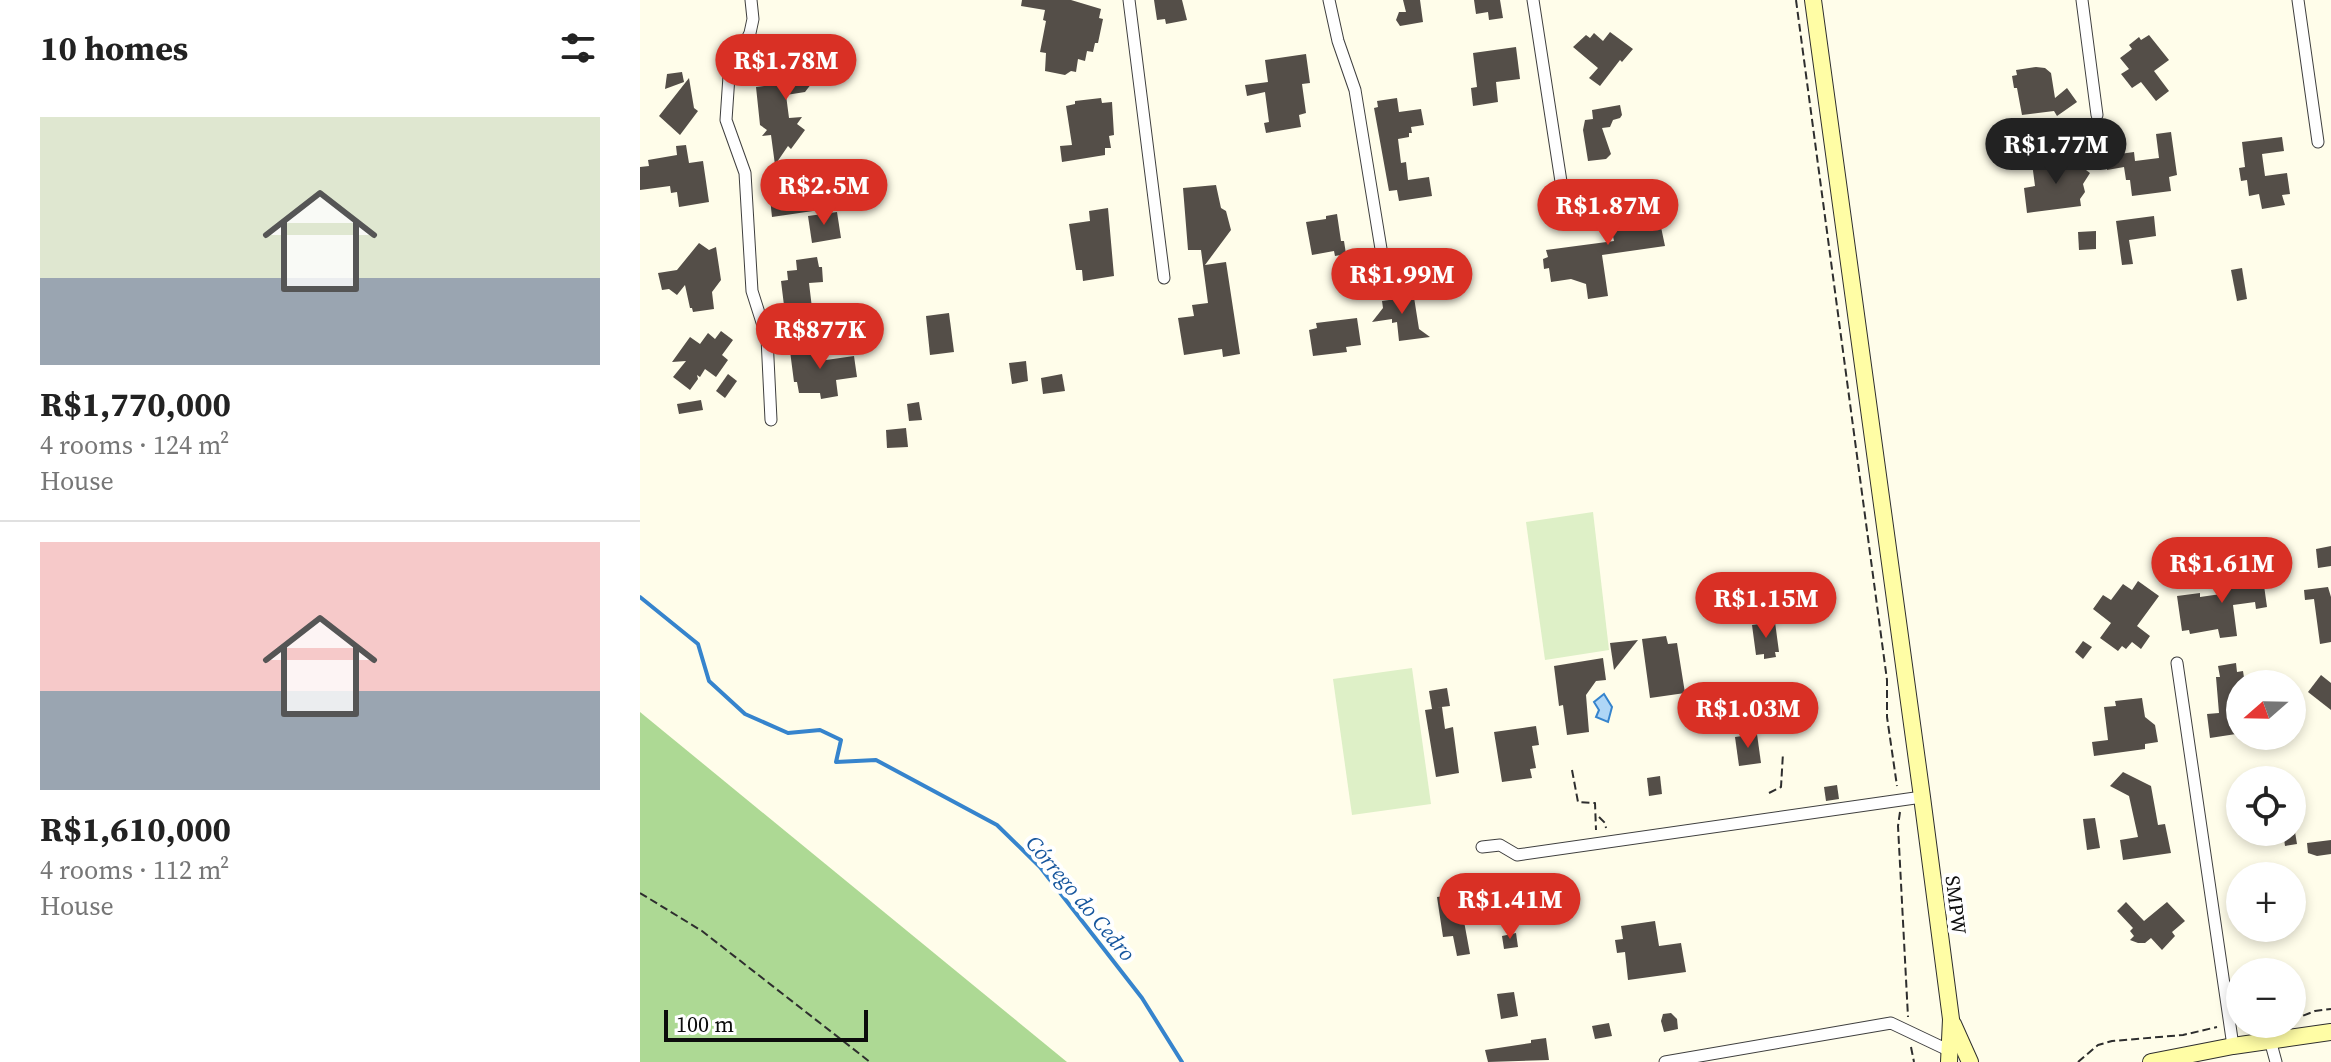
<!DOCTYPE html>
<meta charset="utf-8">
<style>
:root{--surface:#fff;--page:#f6f6f6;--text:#222;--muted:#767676;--line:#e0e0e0;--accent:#d93025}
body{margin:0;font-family:"Source Serif 4",serif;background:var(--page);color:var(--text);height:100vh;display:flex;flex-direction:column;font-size:30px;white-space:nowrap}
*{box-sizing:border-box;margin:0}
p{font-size:26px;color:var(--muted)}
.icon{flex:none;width:44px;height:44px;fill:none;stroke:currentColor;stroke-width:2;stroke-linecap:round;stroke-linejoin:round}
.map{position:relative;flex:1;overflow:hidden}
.drawer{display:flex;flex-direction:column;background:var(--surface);width:640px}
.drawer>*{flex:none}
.needle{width:52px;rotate:250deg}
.buttons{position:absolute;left:1586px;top:670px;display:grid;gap:16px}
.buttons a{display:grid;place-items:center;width:80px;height:80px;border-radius:50%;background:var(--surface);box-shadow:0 4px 12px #0003;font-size:40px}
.scale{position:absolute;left:24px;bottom:20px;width:204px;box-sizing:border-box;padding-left:8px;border:4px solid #0c0c0c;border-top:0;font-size:22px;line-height:28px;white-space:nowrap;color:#0c0c0c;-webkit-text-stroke:6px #fff;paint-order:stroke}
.price{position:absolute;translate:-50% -68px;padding:0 18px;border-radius:28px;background:var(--accent);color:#fff;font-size:26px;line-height:52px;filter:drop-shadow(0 2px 4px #0008)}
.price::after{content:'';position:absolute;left:50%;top:48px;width:24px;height:18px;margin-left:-12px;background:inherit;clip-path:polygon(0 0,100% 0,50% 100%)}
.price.current{background:#222;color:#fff}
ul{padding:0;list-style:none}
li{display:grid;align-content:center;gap:16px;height:424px;padding:0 40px}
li+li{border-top:2px solid var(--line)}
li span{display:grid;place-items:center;height:248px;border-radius:0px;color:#555}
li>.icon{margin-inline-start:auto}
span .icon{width:144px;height:144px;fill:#fffc;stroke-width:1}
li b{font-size:34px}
h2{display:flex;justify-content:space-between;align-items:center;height:96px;padding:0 40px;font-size:34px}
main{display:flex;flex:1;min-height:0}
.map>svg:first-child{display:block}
.forest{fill:#add994}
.pitch{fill:#def0c7}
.water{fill:#afd6f6;stroke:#3684cd;stroke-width:2}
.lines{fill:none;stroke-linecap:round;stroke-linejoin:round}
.stream{stroke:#3684cd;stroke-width:4}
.building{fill:#544e48}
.street-casing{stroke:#3f3f3f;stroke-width:13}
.secondary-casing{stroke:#2e2e2e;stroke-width:18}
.path{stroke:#2e2e2e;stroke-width:2;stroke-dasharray:8 4;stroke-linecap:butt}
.street{stroke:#fff;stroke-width:11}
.secondary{stroke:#fffda5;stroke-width:16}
.labels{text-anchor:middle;stroke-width:8;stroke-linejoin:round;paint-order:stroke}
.street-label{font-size:20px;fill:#0c0c0c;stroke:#fff}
.water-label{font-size:22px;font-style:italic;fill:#16569d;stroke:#fff}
</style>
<main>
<section class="drawer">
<h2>10 homes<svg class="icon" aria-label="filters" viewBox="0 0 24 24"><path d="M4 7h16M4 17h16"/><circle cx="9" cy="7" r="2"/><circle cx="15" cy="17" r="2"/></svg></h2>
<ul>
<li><span style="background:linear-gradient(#dfe7d0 65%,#9aa5b1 0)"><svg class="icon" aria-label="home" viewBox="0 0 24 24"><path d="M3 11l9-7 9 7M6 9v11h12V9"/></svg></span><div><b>R$1,770,000</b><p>4 rooms · 124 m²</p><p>House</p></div></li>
<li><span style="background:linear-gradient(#f6c9c9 60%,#9aa5b1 0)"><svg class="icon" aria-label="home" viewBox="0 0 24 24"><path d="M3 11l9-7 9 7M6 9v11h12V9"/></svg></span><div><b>R$1,610,000</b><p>4 rooms · 112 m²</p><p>House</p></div></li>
</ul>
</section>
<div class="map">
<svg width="1691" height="1062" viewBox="0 0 1691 1062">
<rect width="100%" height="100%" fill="#fffdea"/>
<path class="forest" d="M0 712 427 1062H0Z"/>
<g class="pitch">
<path d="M953 512 969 650 905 660 886 522Z"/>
<path d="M772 668 791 804 712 815 693 679Z"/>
</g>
<path class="water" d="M964 694 972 707 968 722 956 717 959 710 954 702Z"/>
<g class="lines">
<path class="stream" d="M0 597 58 644 69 681 105 714 148 733 180 730 201 740 196 762 236 760 357 825 400 867 502 998 542 1062"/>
</g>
<g class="building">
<path d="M382 0H431L461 9 459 18 463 19 458 43H455L453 52 447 51 445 61 438 59 436 72 431 71 425 75 405 71 406 53 400 52 406 21 403 20 405 10 381 6Z"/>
<path d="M514 0H542L547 20 526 24 525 19 517 20Z"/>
<path d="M763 0H780L783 22 760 26 756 20 759 12H766Z"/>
<path d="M834 0H860L863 18 849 20 848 12 836 14Z"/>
<path d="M970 32 993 49 982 62 980 60 960 86 949 78 958 68 933 47 946 35 950 38 954 33 963 41Z"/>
<path d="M171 35 175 79 165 92 146 95 149 118 162 117 157 124 165 130 151 149 148 146 135 165 131 135 122 136 127 130 120 125 116 87 151 83 149 69 161 67 158 37Z"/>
<path d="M1509 35 1529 60 1514 71 1529 91 1516 101 1501 82 1492 88 1481 74 1489 69 1480 58 1492 49 1489 45 1499 37 1501 40Z"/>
<path d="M876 47 880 79 856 82 858 102 833 106 831 88 837 87 833 53Z"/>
<path d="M666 54 670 83 662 84 666 113 659 115 661 127 626 133 624 123 629 122 625 92 607 96 605 85 628 82 625 60Z"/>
<path d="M1396 67 1405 68 1411 73 1415 98 1427 88 1437 102 1417 116 1414 111 1382 115 1377 88H1374L1372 76 1377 75 1376 70Z"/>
<path d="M42 72 44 82 25 89 27 74Z"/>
<path d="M49 78 54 108 58 111 40 135 19 116Z"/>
<path d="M461 98 462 103 472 102 474 135 469 136 471 148H465V155L422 162 420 146 432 145 426 106 435 104V101Z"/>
<path d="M757 98 759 112 781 109 784 125 771 127 772 133H769V137L758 139 761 163 766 162 768 180 789 177 792 196 759 201 757 190 749 191 734 108 738 107 737 101Z"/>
<path d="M980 105 982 115 980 118 973 120 970 127 962 128 971 154 966 159 948 161 943 130 945 120 953 119 952 110Z"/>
<path d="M1531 132 1537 175 1529 177 1531 191 1492 196 1490 180H1486L1484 167 1467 170 1465 156 1494 152 1495 161 1519 158 1516 134Z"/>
<path d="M1642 137 1644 151 1622 154 1625 176 1647 173 1650 194 1642 195 1645 205 1622 209 1619 194 1609 196 1607 180 1601 181 1599 168 1605 167 1602 142Z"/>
<path d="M46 145 49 163 63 161 69 202 39 207 37 192 31 193 30 186 0 190V167L9 166 8 160 37 155 36 146Z"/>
<path d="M1430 158 1450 173 1443 184 1445 192 1440 199 1441 206 1387 213 1384 188 1395 186 1392 163Z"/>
<path d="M140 168 141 176 158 174V182L169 178 173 211 132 217 127 170Z"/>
<path d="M576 185 581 208 586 211 591 230 565 265 586 262 600 354 583 357 582 349 544 355 538 318 554 316 552 305 568 303 561 250H548L543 188Z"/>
<path d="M1014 194 1025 246 962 255 968 296 948 299 946 284 931 279 911 282 909 268 904 269 903 259 908 257 906 250 974 241 972 232 981 230 980 200Z"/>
<path d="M468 208 474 276 443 281 442 270H436L429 224 450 221 449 211Z"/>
<path d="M197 212 201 238 172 243 168 216Z"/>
<path d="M697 214 701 241H704L706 254 695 256 694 251 672 255 666 222 686 219V216Z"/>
<path d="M1514 216 1516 236 1489 240 1493 264 1482 265 1476 221Z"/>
<path d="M1456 231V249L1439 250 1438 232Z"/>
<path d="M59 243 69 250 76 247 81 280 72 292 74 309 53 312 52 308H50L45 285 37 295 29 289 22 290 18 273 37 270Z"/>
<path d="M177 257 179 267H182L183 282 169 283 172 308 180 313 169 327 147 330 141 281 148 280 147 271 157 270 156 260Z"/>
<path d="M1602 268 1607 299 1597 301 1591 270Z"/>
<path d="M773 291 779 329 790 337 759 341 757 322 752 323V319L732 322 743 308 742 301 749 300 748 295Z"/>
<path d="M309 313 314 352 290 355 286 316Z"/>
<path d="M717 318 721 345 706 347 707 352 673 356 669 330 677 328 676 323Z"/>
<path d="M81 331 93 340 82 355 88 360 76 377 65 369 60 377 57 375 58 379 50 390 33 377 46 361 32 362 50 337 60 344 68 333 75 339Z"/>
<path d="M184 346 186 360 214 356 217 377 196 380 198 396 181 399 180 393H159L157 382H154L150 351Z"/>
<path d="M386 361 388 381 372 384 369 363Z"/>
<path d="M88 374 97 381 85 398 76 391Z"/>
<path d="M422 374 425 391 403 394 401 378Z"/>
<path d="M61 400 63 410 39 414 37 404Z"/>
<path d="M279 402 282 420 269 421 267 404Z"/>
<path d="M266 428 268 447 247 448 246 430Z"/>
<path d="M1691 546V566L1678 568 1676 549Z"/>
<path d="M1622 571 1627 607 1616 609 1615 602 1593 605 1597 636 1580 638 1578 629 1550 634 1549 630 1542 631 1537 596 1560 593V597L1588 593 1586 577Z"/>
<path d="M1498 581 1519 596 1497 626 1510 636 1501 649 1492 642 1486 649 1482 646 1478 651 1460 638 1471 623 1453 609 1463 595 1471 600 1483 584 1492 590Z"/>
<path d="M1688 587 1691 597V642L1680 644 1674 599 1665 600 1664 590Z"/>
<path d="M1135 622 1139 652H1135L1136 657 1124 659V654L1116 655 1112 625Z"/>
<path d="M1026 636 1028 644 1037 643 1045 693 1010 698 1002 639Z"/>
<path d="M998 640 974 670 970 643Z"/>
<path d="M1443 641 1452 647 1443 659 1435 652Z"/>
<path d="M963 658 966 680 956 681 946 695 949 732 927 735 923 705 919 706 914 666Z"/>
<path d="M1596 663 1597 672 1603 671 1605 684H1600V724L1595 725 1596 734 1570 738 1567 714 1579 713 1576 677H1580L1578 666Z"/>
<path d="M1681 675 1691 683V710L1668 692Z"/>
<path d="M807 688 810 706 793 708 802 707 805 729 813 727 819 773 796 777 785 710 792 709 789 691Z"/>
<path d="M1166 692 1171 723 1134 726 1129 697Z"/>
<path d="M1502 698 1505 717 1515 725 1518 742 1505 744V749L1454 756 1452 742 1468 740 1464 707 1476 706 1475 701Z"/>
<path d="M896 726 899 745 892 746 896 768 890 769 892 778 862 782 854 732Z"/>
<path d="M1117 734 1121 763 1099 766 1095 737Z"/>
<path d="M1483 772 1511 786 1518 825 1525 824 1531 853 1483 860 1480 840 1498 837 1489 796 1470 786Z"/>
<path d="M1020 776 1022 794 1009 796 1007 778Z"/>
<path d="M1197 785 1199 799 1186 801 1184 787Z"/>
<path d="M1455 818 1460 848 1447 850 1443 819Z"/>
<path d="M1643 832H1655L1657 844 1645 846Z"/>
<path d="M1691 840V854L1677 856 1668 853 1667 843Z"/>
<path d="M900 875 901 880 911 879 913 894 908 895 912 922 891 924 888 902 876 903 872 880Z"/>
<path d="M819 894 830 954 817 956 813 936 803 937 797 897Z"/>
<path d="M1486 902 1504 921 1527 902 1545 921 1532 932 1535 936 1522 950 1511 938 1505 943H1498L1490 940 1494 936 1490 931 1493 928 1477 911Z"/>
<path d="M1015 921 1019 946 1041 943 1046 972 988 980 985 952 977 953 975 940 983 939 981 926Z"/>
<path d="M876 933 878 947 864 949 862 936Z"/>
<path d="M874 992 878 1016 861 1019 857 994Z"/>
<path d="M1031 1013 1037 1019 1038 1029 1024 1032 1021 1021 1023 1014Z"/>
<path d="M969 1023 972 1036 955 1039 952 1026Z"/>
<path d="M906 1038 909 1060 848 1062 845 1050 891 1043V1040Z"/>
</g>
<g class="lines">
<g class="street-casing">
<g id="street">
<path d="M111 0 113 19 110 33 89 76 86 120 105 173 112 291 127 338 131 420"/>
<path d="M489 0 524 278"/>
<path d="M689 0 698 41 715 90 743 261"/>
<path d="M893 0 926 214"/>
<path d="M1442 0 1457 115"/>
<path d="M1658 0 1678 142"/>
<path d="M1537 663 1593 1046"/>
<path d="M842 847 860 845 877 855 1282 797"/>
<path d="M1630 1040 1636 1062"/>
<path d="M1025 1062 1251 1023 1310 1051"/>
</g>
</g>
<g class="secondary-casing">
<g id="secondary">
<path d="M1173 0 1282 797 1311 1019 1309 1062"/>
<path d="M1313 1024 1330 1062"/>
<path d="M1511 1062 1593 1046 1691 1032"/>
</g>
</g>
<g class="path">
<path d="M1156 0 1247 680V717L1257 786"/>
<path d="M932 770 938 802 955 803 956 830"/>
<path d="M1129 793 1141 787 1143 753"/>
<path d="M1260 812 1258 826 1268 1017"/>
<path d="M959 817 965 823 966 828"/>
<path d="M0 893 62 931 230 1062"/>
<path d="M1652 1020 1675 1011 1691 1009"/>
<path d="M1271 1047 1274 1062"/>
<path d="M1438 1062 1458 1045 1472 1041 1543 1035 1577 1027"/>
</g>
<use href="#street" class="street"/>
<use href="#secondary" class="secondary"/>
</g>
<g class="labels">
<g class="street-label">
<text transform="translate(1316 905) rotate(83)" y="7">SMPW</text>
</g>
<g class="water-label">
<text transform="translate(441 898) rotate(50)" y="8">Córrego do Cedro</text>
</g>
</g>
</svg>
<div class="buttons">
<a><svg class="needle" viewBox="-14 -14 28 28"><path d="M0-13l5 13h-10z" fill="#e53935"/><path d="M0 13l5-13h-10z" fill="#767676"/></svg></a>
<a><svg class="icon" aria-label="locate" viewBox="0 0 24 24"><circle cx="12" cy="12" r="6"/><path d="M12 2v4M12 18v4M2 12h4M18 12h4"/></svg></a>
<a>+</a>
<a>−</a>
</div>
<div class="scale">100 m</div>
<b class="price" style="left:146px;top:102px">R$1.78M</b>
<b class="price current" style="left:1416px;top:186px">R$1.77M</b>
<b class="price" style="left:184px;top:227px">R$2.5M</b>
<b class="price" style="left:968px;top:247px">R$1.87M</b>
<b class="price" style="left:762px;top:316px">R$1.99M</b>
<b class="price" style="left:180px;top:371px">R$877K</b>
<b class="price" style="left:1582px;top:605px">R$1.61M</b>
<b class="price" style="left:1126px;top:640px">R$1.15M</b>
<b class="price" style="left:1108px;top:750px">R$1.03M</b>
<b class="price" style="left:870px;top:941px">R$1.41M</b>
</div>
</main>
